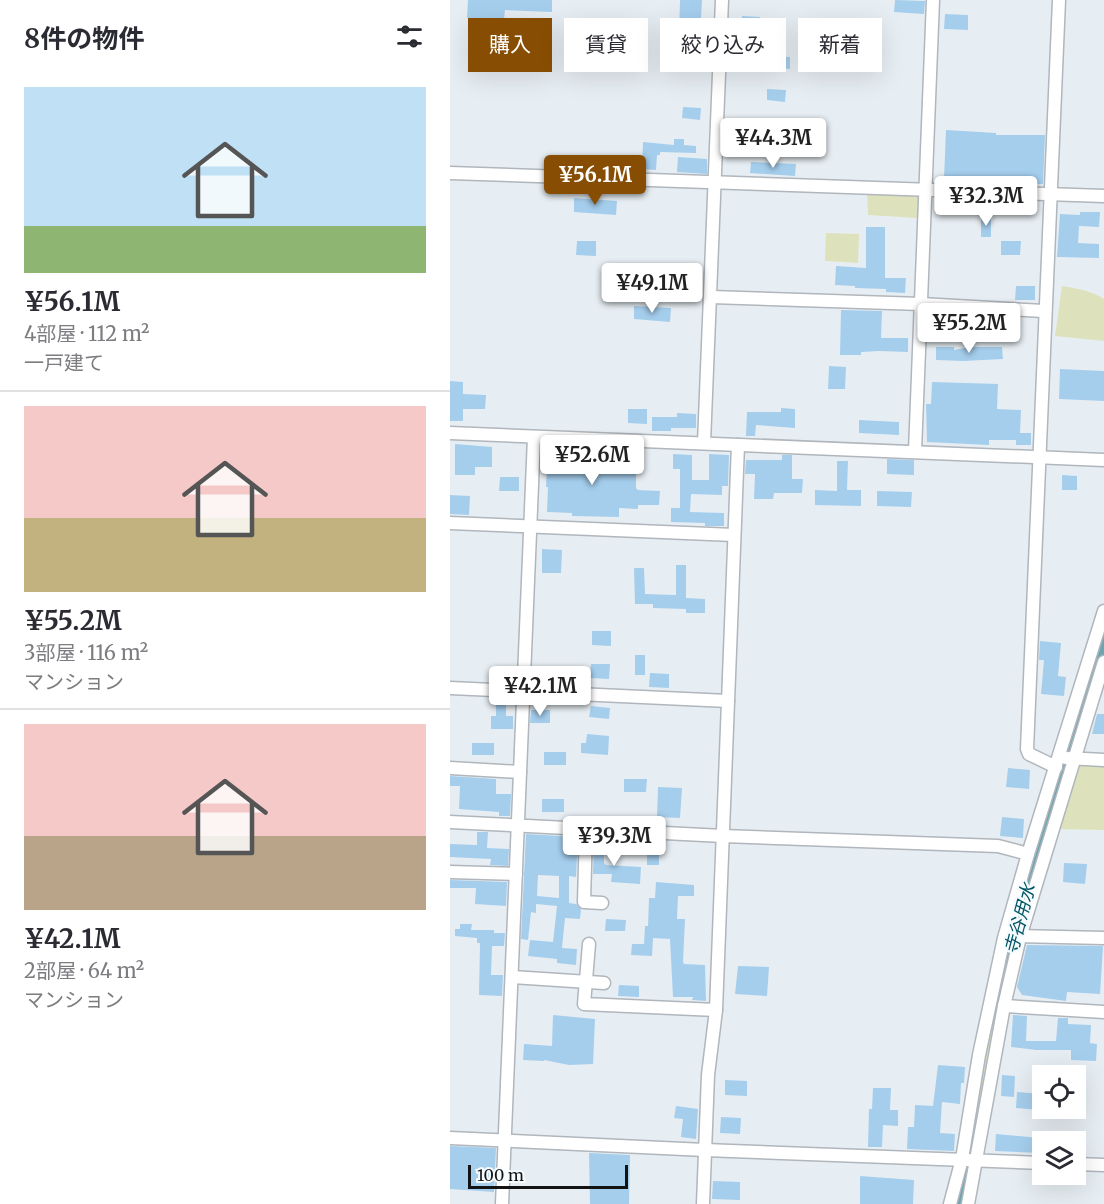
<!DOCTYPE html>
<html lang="ja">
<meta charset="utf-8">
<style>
:root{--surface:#fff;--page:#f2f2f3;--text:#2b2b33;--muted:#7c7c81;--line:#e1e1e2;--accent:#874d03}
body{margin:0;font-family:Merriweather,"Noto Sans JP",serif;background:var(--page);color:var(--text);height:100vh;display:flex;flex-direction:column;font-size:22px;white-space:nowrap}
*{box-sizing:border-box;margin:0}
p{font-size:20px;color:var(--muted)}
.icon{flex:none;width:33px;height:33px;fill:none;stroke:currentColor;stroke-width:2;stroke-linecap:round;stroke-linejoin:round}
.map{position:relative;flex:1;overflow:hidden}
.drawer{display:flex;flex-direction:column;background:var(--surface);width:450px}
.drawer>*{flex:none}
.guide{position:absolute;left:18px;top:18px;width:546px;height:54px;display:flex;gap:12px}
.fabs{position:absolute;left:582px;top:1065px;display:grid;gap:12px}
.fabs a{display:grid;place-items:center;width:54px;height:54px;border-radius:0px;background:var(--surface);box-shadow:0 6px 24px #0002;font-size:30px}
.scale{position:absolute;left:18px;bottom:15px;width:160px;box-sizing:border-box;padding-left:6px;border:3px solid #111315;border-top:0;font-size:16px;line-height:21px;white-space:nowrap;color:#111315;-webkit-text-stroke:4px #f5fbff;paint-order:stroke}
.price{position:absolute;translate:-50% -51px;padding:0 14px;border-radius:6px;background:#fff;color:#222;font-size:20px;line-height:39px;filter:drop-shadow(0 2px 3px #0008)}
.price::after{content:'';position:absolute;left:50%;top:36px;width:18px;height:14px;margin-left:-9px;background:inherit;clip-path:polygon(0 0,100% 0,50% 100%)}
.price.selected{background:var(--accent);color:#fff}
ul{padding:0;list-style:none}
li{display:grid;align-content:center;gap:12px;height:318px;padding:0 24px}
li+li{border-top:2px solid var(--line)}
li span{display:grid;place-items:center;height:186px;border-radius:0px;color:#555}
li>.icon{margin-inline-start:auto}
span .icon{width:108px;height:108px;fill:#fffc;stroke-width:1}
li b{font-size:26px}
h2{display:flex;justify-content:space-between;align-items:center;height:72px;padding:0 24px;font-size:26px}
.pill{padding:0 21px;border-radius:0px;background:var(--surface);box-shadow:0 6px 24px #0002;font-size:21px;line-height:54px}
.pill.selected{background:var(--accent);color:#fff}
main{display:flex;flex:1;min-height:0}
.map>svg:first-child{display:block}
.green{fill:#dee2bc}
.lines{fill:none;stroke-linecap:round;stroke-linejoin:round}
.river{stroke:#6da5b1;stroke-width:20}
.building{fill:#a5ceed;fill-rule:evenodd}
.minor-casing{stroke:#b0b6bb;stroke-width:15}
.minor{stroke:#fff;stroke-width:12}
.labels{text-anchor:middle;stroke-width:4.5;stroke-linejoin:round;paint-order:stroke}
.water-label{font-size:18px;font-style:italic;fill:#005563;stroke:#f5fbff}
</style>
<main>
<section class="drawer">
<h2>8件の物件<svg class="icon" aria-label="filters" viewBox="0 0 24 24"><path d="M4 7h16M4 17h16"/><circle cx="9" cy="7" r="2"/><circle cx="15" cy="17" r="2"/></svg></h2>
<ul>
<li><span style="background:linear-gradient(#bfe0f5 75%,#8fb573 0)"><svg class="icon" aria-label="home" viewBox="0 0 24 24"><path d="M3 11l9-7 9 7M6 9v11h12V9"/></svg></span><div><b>¥56.1M</b><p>4部屋 · 112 m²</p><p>一戸建て</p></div></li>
<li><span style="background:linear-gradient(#f6c9c9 60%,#c2b280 0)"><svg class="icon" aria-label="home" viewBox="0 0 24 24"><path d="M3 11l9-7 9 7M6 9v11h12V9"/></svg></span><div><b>¥55.2M</b><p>3部屋 · 116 m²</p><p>マンション</p></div></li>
<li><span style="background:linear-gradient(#f6c9c9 60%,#b9a48a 0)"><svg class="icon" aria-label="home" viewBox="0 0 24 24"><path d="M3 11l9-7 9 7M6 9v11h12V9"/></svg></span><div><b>¥42.1M</b><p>2部屋 · 64 m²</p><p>マンション</p></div></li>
</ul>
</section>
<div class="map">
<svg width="654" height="1204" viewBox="0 0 654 1204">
<rect width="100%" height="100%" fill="#e7eef3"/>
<g class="green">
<path d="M417 192 469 196 468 218 418 215Z"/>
<path d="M376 233 409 234 408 263 375 261Z"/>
<path d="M612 286C625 288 643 291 654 299V341L605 336Z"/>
<path d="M654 611V660L622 763H654V830L603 829 570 937 518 1204H500L553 939Z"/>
</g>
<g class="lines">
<g class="river">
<path d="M560 954 567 923 615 762 654 640"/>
<path d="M511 1204 522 1148"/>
</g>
</g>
<g class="building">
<path d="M18 0H102V12L55 10 54 19 17 18Z"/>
<path d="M230 0H252L250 36 229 34Z"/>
<path d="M445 0 475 1 474 14 444 12Z"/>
<path d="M495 14 518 15V30L494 29Z"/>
<path d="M292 16 310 17V29L292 27Z"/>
<path d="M301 51H312V55L340 57V69L322 68V65H301Z"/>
<path d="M317 89 336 90 335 102 317 100Z"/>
<path d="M233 107 251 108 250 120 232 118Z"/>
<path d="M496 130 546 133V135H595L593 184 547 183V181L523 179 494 178Z"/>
<path d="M224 139H234V145L246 146V153L210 152V155H207L206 170 192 169 193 142 224 145Z"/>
<path d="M228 157 257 159V174L227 172Z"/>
<path d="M301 162 346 164 345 176 300 173Z"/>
<path d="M124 198 167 201 166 215 124 212Z"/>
<path d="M630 212H650L649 227 629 226 628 243 649 244V258L607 257 610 214 630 215Z"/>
<rect x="531" y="217" width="10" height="20"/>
<path d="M416 227H435V278H456L455 293 436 292V289L405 288V286L385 285 386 266 416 268Z"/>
<path d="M127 241H146V256L126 255Z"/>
<path d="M551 241H571L570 255H551Z"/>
<path d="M159 272 187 274V287L158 286Z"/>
<path d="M566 286H585V300H565Z"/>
<path d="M184 306 221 308 220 322 184 319Z"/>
<path d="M391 310 432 311 431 338H458V352L429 351 411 352V355H390Z"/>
<path d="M555 317 556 326 552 327V329L518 331 517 319Z"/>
<path d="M486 347H504V350L520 347H552L553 359 513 361 486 360Z"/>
<path d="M379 366 396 367 395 389H378Z"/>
<path d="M610 369 654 371V401L609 399Z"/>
<path d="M0 381 13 382V394L36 395 35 409H13V421H0Z"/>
<path d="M482 382 548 384 547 409 571 410 570 433H581V445H566V440H539V445L477 442 476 404H481Z"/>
<path d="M331 408 345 409V428L306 425 305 436H296L297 412H331Z"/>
<path d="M178 409H197V424L178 423Z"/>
<path d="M227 413 246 414V428H221V431H202V417H227Z"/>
<path d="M409 420 449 422V435L409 433Z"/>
<path d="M5 444 42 447V467H25V475H5Z"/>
<path d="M98 447 117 448V453H146V450H157L156 473H176V463H186V488L188 490 210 491 209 505H188V509L169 508V517L122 516V513L97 512 98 487H96Z"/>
<path d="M223 454 242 455V480H259V454L279 455 278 486H272V495L241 494 240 512 274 513V526H255V523L221 522V508H230V469H223Z"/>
<path d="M332 455H342V479H353L352 493H324L323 499H304L305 474H295L296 460H332Z"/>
<path d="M437 459 464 460V475L437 474Z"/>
<path d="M387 461H398L397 490H411V506L365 505V490L387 491Z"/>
<path d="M612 475 627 476V490H612Z"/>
<path d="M50 477H69V491H49Z"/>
<path d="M427 491 462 492 461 507 427 506Z"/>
<path d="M0 495 20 496 19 515 0 514Z"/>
<path d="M92 549 112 550 111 573H92Z"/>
<path d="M226 565H236V598L255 599V613H236V609L203 608V604H185L184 568H194L195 594 226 595Z"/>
<path d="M142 631H161V646L142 645Z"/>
<path d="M590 641 611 643 608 676 616 677 614 696 591 694 594 660H589Z"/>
<rect x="185" y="655" width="10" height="20"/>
<path d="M141 664H160L159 679 140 678Z"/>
<path d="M200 673 219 674V688L199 687Z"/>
<path d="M46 698 56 699V716H63V729H41V716H46Z"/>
<path d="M141 706 160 708 159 719 139 717Z"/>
<path d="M81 710H100V723H80Z"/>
<path d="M647 714H654V734H642Z"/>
<path d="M137 734 159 736 158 755 131 753V743H136Z"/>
<rect x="22" y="743" width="22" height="12"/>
<rect x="94" y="752" width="22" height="13"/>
<path d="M558 768 580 770 579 789 556 787Z"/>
<path d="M0 776 46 779V794H61L60 816H49V812L9 809 10 786H0Z"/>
<path d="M174 779H197L196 792H174Z"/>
<path d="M208 787 232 788 230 818 207 817Z"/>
<rect x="92" y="799" width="22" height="13"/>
<path d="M552 817 574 819 573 838 550 836Z"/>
<path d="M27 832H38L37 848 59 849 58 866 40 865 41 859 0 857V844L27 845Z"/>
<path d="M76 834 128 837 126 877 119 876V903L126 904 131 909 130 919 115 918 112 948 127 949 126 965 107 963V959L78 956 80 940 103 942 107 906 86 904V913L81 912 78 940 71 939ZM88 875 109 876V898L87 896Z"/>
<path d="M144 838H154V863L156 865 191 867 190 884 161 882 162 874H143Z"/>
<path d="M197 844 209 845V865H197Z"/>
<path d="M614 863 637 864 635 884 613 882Z"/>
<path d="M0 880 57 882 56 906 25 904 26 888H0Z"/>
<path d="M206 882 244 885V896H228L227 919H235L233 962 234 964 255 965 256 1001 242 1000 243 997H223L220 939 203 938 202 956 181 955 182 944H194L195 926H198L199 898H205Z"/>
<path d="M156 919 176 920 175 931H155Z"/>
<path d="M10 924H22L21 930H44V933H55L54 946H42L41 975H53L52 996 29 995 30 943H27V938L5 936V929H10Z"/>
<path d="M577 945 653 946 650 994 617 992 616 1001 572 995 567 987Z"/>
<path d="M288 966 319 967 317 996 285 994Z"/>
<path d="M169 985 189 986V997L168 996Z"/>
<path d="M103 1015 145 1019 143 1064 119 1065 94 1060V1061L73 1060 74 1044 102 1046Z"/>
<path d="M563 1015 577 1016 576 1041H606L608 1018H618V1024L641 1025 640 1043 647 1044 646 1061 621 1060V1050H586L561 1047Z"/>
<path d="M488 1065 515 1067 514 1083H511L510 1104 492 1102 490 1133 505 1134 504 1151 457 1149 458 1127H464L465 1105 483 1106Z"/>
<path d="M552 1075 565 1076 564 1097 551 1096Z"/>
<path d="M275 1080 297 1081V1096L275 1095Z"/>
<path d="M423 1088H441L440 1110H448V1126L433 1125 432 1147H418L419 1109H422Z"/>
<path d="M567 1092 592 1094 591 1110 566 1108Z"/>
<path d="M226 1106 248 1109 246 1139 231 1137 233 1119 224 1118Z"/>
<path d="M271 1117 291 1118 290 1134 270 1133Z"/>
<path d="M546 1134 589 1138V1153L545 1151Z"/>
<path d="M0 1146 46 1148 44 1192 0 1189Z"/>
<path d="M139 1153 180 1155 179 1204H140Z"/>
<path d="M410 1176 464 1180 463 1204H410Z"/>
<path d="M263 1181 290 1182V1200L262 1199Z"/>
</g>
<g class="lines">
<g class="minor-casing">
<g id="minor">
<path d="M0 173 654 196"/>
<path d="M261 297 471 304 594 311"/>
<path d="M0 433 654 460"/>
<path d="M254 443 272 0"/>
<path d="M465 451 483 0"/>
<path d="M0 523 284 535"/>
<path d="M0 688 278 701"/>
<path d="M616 758 654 760"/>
<path d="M606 767 579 754 577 749 609 0"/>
<path d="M0 768 70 772"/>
<path d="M0 822 273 836 548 846 578 854"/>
<path d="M136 829 134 902 152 903"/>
<path d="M0 872 66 874"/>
<path d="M565 936 654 938"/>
<path d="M139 944 134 1004 266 1010"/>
<path d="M62 977 154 983"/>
<path d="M554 1006 654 1012"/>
<path d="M0 1138 255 1150 592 1163"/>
<path d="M626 1164 654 1165"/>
<path d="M52 1204 84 437"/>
<path d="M253 1204 258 1075 266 1010 288 445"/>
<path d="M500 1204 512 1159 529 1055 554 938 578 854 654 611"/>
<path d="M518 1204 554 1006 570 937 654 662"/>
</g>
</g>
<use href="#minor" class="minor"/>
</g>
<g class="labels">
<g class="water-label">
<text transform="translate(570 919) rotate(-75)" y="6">寺谷用水</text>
</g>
</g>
</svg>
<div class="fabs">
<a><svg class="icon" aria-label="locate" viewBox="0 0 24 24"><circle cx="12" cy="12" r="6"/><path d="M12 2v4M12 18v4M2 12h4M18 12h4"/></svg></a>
<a><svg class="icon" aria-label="layers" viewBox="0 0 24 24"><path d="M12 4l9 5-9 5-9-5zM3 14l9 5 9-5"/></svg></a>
</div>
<div class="scale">100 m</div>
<b class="price" style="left:323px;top:169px">¥44.3M</b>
<b class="price selected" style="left:145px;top:206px">¥56.1M</b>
<b class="price" style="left:536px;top:227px">¥32.3M</b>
<b class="price" style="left:202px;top:314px">¥49.1M</b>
<b class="price" style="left:519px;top:354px">¥55.2M</b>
<b class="price" style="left:142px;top:486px">¥52.6M</b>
<b class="price" style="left:90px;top:717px">¥42.1M</b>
<b class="price" style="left:164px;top:867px">¥39.3M</b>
<div class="guide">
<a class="pill selected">購入</a>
<a class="pill">賃貸</a>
<a class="pill">絞り込み</a>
<a class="pill">新着</a>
</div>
</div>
</main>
